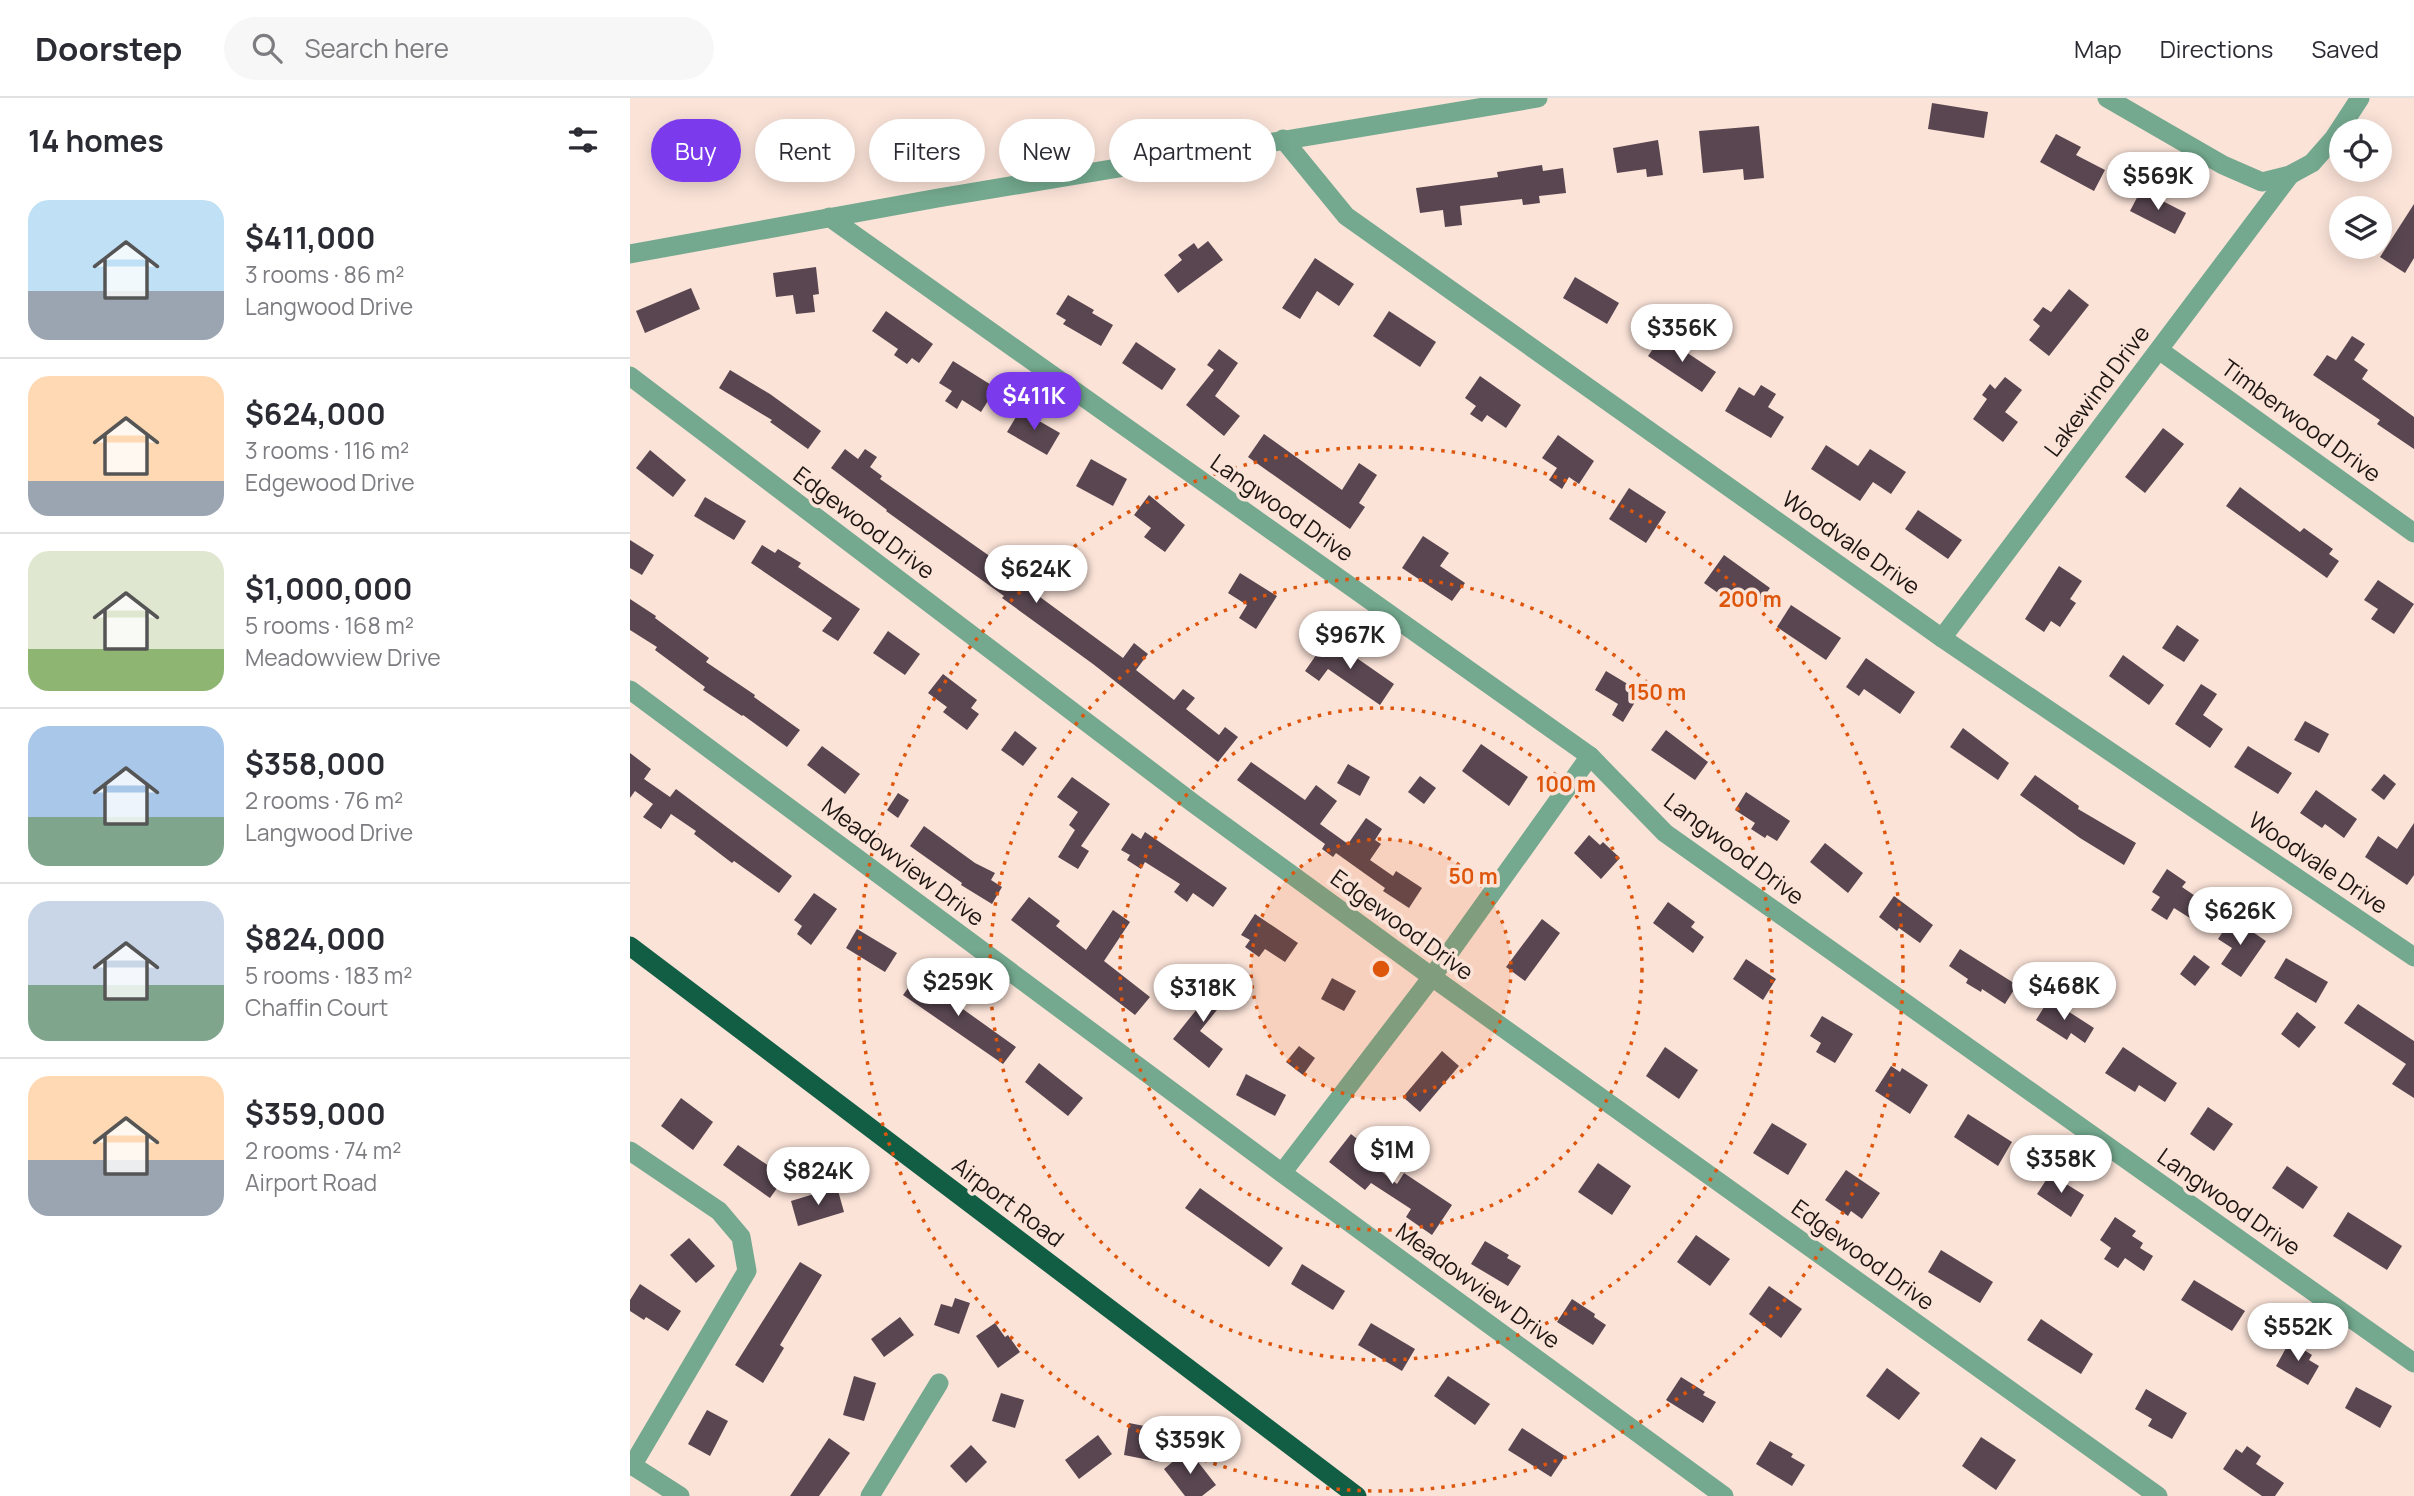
<!DOCTYPE html>
<meta charset="utf-8">
<style>
:root{--surface:#fff;--page:#f7f7f7;--text:#2b2b33;--muted:#7c7c81;--line:#e1e1e2;--accent:#7c3aed}
body{margin:0;font-family:Manrope,sans-serif;background:var(--page);color:var(--text);height:100vh;display:flex;flex-direction:column;font-size:26px;white-space:nowrap}
*{box-sizing:border-box;margin:0}
p{font-size:23px;color:var(--muted)}
.icon{flex:none;width:38px;height:38px;fill:none;stroke:currentColor;stroke-width:2;stroke-linecap:round;stroke-linejoin:round}
.map{position:relative;flex:1;overflow:hidden}
.drawer{display:flex;flex-direction:column;background:var(--surface);width:630px}
.drawer>*{flex:none}
.banner{position:absolute;left:21px;top:21px;width:665px;height:63px;display:flex;gap:14px}
.tools{position:absolute;left:1699px;top:21px;display:grid;gap:14px}
.tools a{display:grid;place-items:center;width:63px;height:63px;border-radius:50%;background:var(--surface);box-shadow:0 4px 18px #0003;font-size:35px}
.price{position:absolute;translate:-50% -60px;padding:0 16px;border-radius:24px;background:#fff;color:#222;font-size:23px;line-height:46px;filter:drop-shadow(0 2px 4px #0008)}
.price::after{content:'';position:absolute;left:50%;top:42px;width:21px;height:16px;margin-left:-10px;background:inherit;clip-path:polygon(0 0,100% 0,50% 100%)}
.price.active{background:var(--accent);color:#fff}
ul{padding:0;list-style:none}
li{display:flex;align-items:center;gap:21px;height:175px;padding:0 28px}
li+li{border-top:2px solid var(--line)}
li span{display:grid;place-items:center;flex:none;width:196px;height:140px;border-radius:21px;color:#555}
li>.icon{margin-inline-start:auto}
span .icon{width:84px;height:84px;fill:#fffc;stroke-width:1}
li b{font-size:30px}
h2{display:flex;justify-content:space-between;align-items:center;height:84px;padding:0 28px;font-size:30px}
.pill{padding:0 24px;border-radius:32px;background:var(--surface);box-shadow:0 4px 18px #0003;font-size:24px;line-height:63px}
.pill.active{background:var(--accent);color:#fff}
header{display:flex;align-items:center;gap:42px;box-sizing:border-box;height:98px;padding:0 35px;background:var(--surface);border-bottom:2px solid var(--line)}
header strong{font-size:33px}
nav{display:flex;gap:38px;margin-inline-start:auto;font-size:24px}
.search{width:490px;height:63px;background:var(--page);display:flex;align-items:center;gap:18px;box-sizing:border-box;padding:0 24px;border-radius:38px;color:var(--muted);font-size:26px}
main{display:flex;flex:1;min-height:0}
.map>svg:first-child{display:block}
.building{fill:#594650}
.lines{fill:none;stroke-linecap:round;stroke-linejoin:round}
.minor{stroke:#74a98f;stroke-width:19}
.trunk{stroke:#125e44;stroke-width:19}
.ring{fill:none;stroke:#de560c;stroke-width:3.5;stroke-dasharray:3.5 7}
.labels{text-anchor:middle;stroke-width:7;stroke-linejoin:round;paint-order:stroke}
.street-label{font-size:23px;fill:#1e1612;stroke:#fbe3d8}
.centre{fill:#de560c;stroke:#fbe3d8;stroke-width:3.5}
.ring-label{font-size:21px;text-anchor:middle;font-weight:bold;fill:#de560c;stroke:#fbe3d8;stroke-width:7;stroke-linejoin:round;paint-order:stroke}
</style>
<header>
<strong>Doorstep</strong>
<div class="search"><svg class="icon" aria-label="search" viewBox="0 0 24 24"><circle cx="10" cy="10" r="6"/><path d="M15 15l6 6"/></svg>Search here</div>
<nav><a>Map</a><a>Directions</a><a>Saved</a></nav>
</header>
<main>
<section class="drawer">
<h2>14 homes<svg class="icon" aria-label="filters" viewBox="0 0 24 24"><path d="M4 7h16M4 17h16"/><circle cx="9" cy="7" r="2"/><circle cx="15" cy="17" r="2"/></svg></h2>
<ul>
<li><span style="background:linear-gradient(#bfe0f5 65%,#9aa5b1 0)"><svg class="icon" aria-label="home" viewBox="0 0 24 24"><path d="M3 11l9-7 9 7M6 9v11h12V9"/></svg></span><div><b>$411,000</b><p>3 rooms · 86 m²</p><p>Langwood Drive</p></div></li>
<li><span style="background:linear-gradient(#ffd9b3 75%,#9aa5b1 0)"><svg class="icon" aria-label="home" viewBox="0 0 24 24"><path d="M3 11l9-7 9 7M6 9v11h12V9"/></svg></span><div><b>$624,000</b><p>3 rooms · 116 m²</p><p>Edgewood Drive</p></div></li>
<li><span style="background:linear-gradient(#dfe7d0 70%,#8fb573 0)"><svg class="icon" aria-label="home" viewBox="0 0 24 24"><path d="M3 11l9-7 9 7M6 9v11h12V9"/></svg></span><div><b>$1,000,000</b><p>5 rooms · 168 m²</p><p>Meadowview Drive</p></div></li>
<li><span style="background:linear-gradient(#a9c7e8 65%,#7fa58c 0)"><svg class="icon" aria-label="home" viewBox="0 0 24 24"><path d="M3 11l9-7 9 7M6 9v11h12V9"/></svg></span><div><b>$358,000</b><p>2 rooms · 76 m²</p><p>Langwood Drive</p></div></li>
<li><span style="background:linear-gradient(#c9d6e8 60%,#7fa58c 0)"><svg class="icon" aria-label="home" viewBox="0 0 24 24"><path d="M3 11l9-7 9 7M6 9v11h12V9"/></svg></span><div><b>$824,000</b><p>5 rooms · 183 m²</p><p>Chaffin Court</p></div></li>
<li><span style="background:linear-gradient(#ffd9b3 60%,#9aa5b1 0)"><svg class="icon" aria-label="home" viewBox="0 0 24 24"><path d="M3 11l9-7 9 7M6 9v11h12V9"/></svg></span><div><b>$359,000</b><p>2 rooms · 74 m²</p><p>Airport Road</p></div></li>
</ul>
</section>
<div class="map">
<svg width="1784" height="1398" viewBox="0 0 1784 1398">
<rect width="100%" height="100%" fill="#fbe3d8"/>
<g class="building">
<path d="M1302 5 1358 14 1354 40 1298 31Z"/>
<path d="M1129 28 1134 80 1114 82 1113 71 1073 75 1069 33Z"/>
<path d="M1426 36 1451 49 1446 57 1475 72 1464 93 1410 64Z"/>
<path d="M1028 42 1033 77 1017 79 1016 71 987 75 983 50Z"/>
<path d="M912 67 913 73 933 70 936 95 909 98 910 105 893 107 892 101 830 108 832 127 815 129 813 112 790 115 786 90 868 79 867 74Z"/>
<path d="M1511 92 1556 115 1545 136 1500 113Z"/>
<path d="M1784 106V160L1775 175 1750 159Z"/>
<path d="M578 143 593 162 548 195 534 177 552 162 548 157 564 145 568 151Z"/>
<path d="M685 160 724 186 709 208 687 193 670 221 652 210Z"/>
<path d="M186 169 189 196 183 197 185 214 166 216 163 197 146 199 143 175Z"/>
<path d="M945 179 989 205 977 226 933 200Z"/>
<path d="M61 190 70 211 15 235 6 213Z"/>
<path d="M1439 191 1459 207 1419 258 1399 242 1410 228 1403 222 1413 209 1421 214Z"/>
<path d="M438 197 464 212 462 215 483 227 471 248 433 226 436 222 426 216Z"/>
<path d="M256 213 303 246 289 265 282 260 277 266 264 257 268 251 242 233Z"/>
<path d="M759 213 806 244 790 269 743 238Z"/>
<path d="M1032 238 1086 274 1072 294 1018 258Z"/>
<path d="M1722 238 1735 246 1724 262 1738 272 1732 281 1784 319V351L1747 326 1750 322 1683 277 1697 257 1706 262Z"/>
<path d="M506 244 546 271 532 292 492 265Z"/>
<path d="M589 251 608 265 585 298 610 318 594 338 556 307 584 272 577 267Z"/>
<path d="M323 263 366 290 351 314 332 302 327 311 315 303 322 293 309 285Z"/>
<path d="M100 272 140 296 191 333 178 351 140 324 142 322 89 290Z"/>
<path d="M850 278 891 307 876 330 857 317 852 324 840 316 846 308 835 300Z"/>
<path d="M1375 279 1392 292 1375 314 1388 324 1373 344 1343 321 1357 301 1352 297 1360 286 1365 291Z"/>
<path d="M1131 287 1146 296 1138 309 1154 319 1141 340 1095 313 1109 289 1124 298Z"/>
<path d="M390 312 430 335 417 357 377 334Z"/>
<path d="M1533 330 1554 346 1515 395 1495 379Z"/>
<path d="M634 336 712 392 729 365 747 377 729 405 735 409 720 431 618 359Z"/>
<path d="M928 337 964 363 949 386 939 379 932 391 919 382 927 370 912 360Z"/>
<path d="M1196 347 1228 368 1240 351 1276 374 1261 396 1243 384 1230 403 1181 371Z"/>
<path d="M215 351 228 361 235 351 247 359 240 369 252 378 250 381 388 478 394 470 418 488 410 499 493 560 504 545 518 556 506 572 544 602 553 591 565 600 556 611 589 637 595 629 608 639 588 664 463 566 372 500 374 498 256 413 257 412 201 370Z"/>
<path d="M20 352 56 382 43 399 6 370Z"/>
<path d="M461 361 497 381 483 408 446 388Z"/>
<path d="M1610 389 1670 434 1674 430 1703 451 1699 456 1709 463 1697 480 1596 408Z"/>
<path d="M999 390 1036 414 1016 445 979 421Z"/>
<path d="M519 397 555 427 535 454 514 439 521 430 504 417Z"/>
<path d="M75 399 116 423 104 442 64 418Z"/>
<path d="M1288 412 1332 442 1318 461 1275 431Z"/>
<path d="M793 438 819 455 810 468 835 485 822 503 772 470Z"/>
<path d="M0 442 24 457 12 477 0 470Z"/>
<path d="M132 447 145 455 148 451 171 465 168 469 230 511 208 543 192 533 202 520 121 465Z"/>
<path d="M1094 457 1140 490 1125 511 1107 498 1102 505 1074 485Z"/>
<path d="M1429 468 1452 483 1440 501 1446 505 1430 529 1421 523 1414 534 1395 521Z"/>
<path d="M610 475 647 498 626 531 609 520 617 507 598 495Z"/>
<path d="M1748 482 1784 506 1764 536 1741 521 1748 511 1734 502Z"/>
<path d="M0 501 26 518 25 520 79 560 76 564 125 597 124 599 170 632 157 649 113 617 112 618 73 592 75 589 25 552 27 549 0 532Z"/>
<path d="M1161 507 1211 540 1196 562 1147 529Z"/>
<path d="M1547 527 1569 542 1554 564 1532 550Z"/>
<path d="M258 533 290 556 275 577 243 555Z"/>
<path d="M698 540 764 586 750 607 698 571 689 583 675 573Z"/>
<path d="M1493 557 1534 587 1519 607 1479 578Z"/>
<path d="M1236 560 1285 594 1270 616 1234 591 1229 598 1216 589Z"/>
<path d="M976 573 1011 594 993 624 982 617 988 606 965 592Z"/>
<path d="M313 576 347 602 341 610 349 616 337 632 313 614 317 609 298 595Z"/>
<path d="M1571 586 1587 596 1573 617 1593 631 1580 650 1545 626Z"/>
<path d="M1675 623 1699 636 1689 655 1664 642Z"/>
<path d="M1333 630 1379 665 1368 682 1320 649Z"/>
<path d="M1036 632 1078 664 1065 682 1021 652Z"/>
<path d="M385 633 407 650 393 668 371 652Z"/>
<path d="M851 646 898 679 879 708 832 673Z"/>
<path d="M192 648 230 676 215 696 177 667Z"/>
<path d="M1618 648 1662 675 1648 696 1604 669Z"/>
<path d="M0 655 21 671 14 681 40 699 46 691 162 778 149 795 104 763 102 765 64 736 66 733 41 716 31 731 13 719 23 706 5 693 0 700Z"/>
<path d="M621 664 675 702 686 687 707 703 690 726 718 746 736 720 752 731 745 742 751 746 740 762 763 778 766 773 792 790 779 810 753 793 755 790 706 755 703 759 692 751 695 746 607 682Z"/>
<path d="M718 666 740 679 730 698 707 685Z"/>
<path d="M1754 676 1766 686 1754 702 1741 692Z"/>
<path d="M1405 677 1449 708 1448 711 1506 745 1494 767 1450 740 1390 697Z"/>
<path d="M790 678 806 690 794 706 778 694Z"/>
<path d="M442 679 480 706 451 748 459 753 448 771 428 759 445 732 439 727 448 714 427 699Z"/>
<path d="M1686 692 1727 721 1714 740 1695 726 1692 730 1670 715Z"/>
<path d="M1116 694 1160 723 1147 743 1137 737 1135 740 1121 731 1125 725 1105 712Z"/>
<path d="M268 695 279 702 268 720 257 712Z"/>
<path d="M1784 725V777L1777 787 1735 759 1748 738 1767 751Z"/>
<path d="M294 728 345 765 365 775 361 782 372 789 362 806 331 787 332 785 280 748Z"/>
<path d="M515 734 597 790 583 809 563 795 557 804 544 794 550 786 515 764 511 771 497 762 500 757 491 752 502 735 511 741Z"/>
<path d="M959 737 970 747 973 744 990 760 971 781 944 755Z"/>
<path d="M1195 745 1233 775 1218 795 1180 764Z"/>
<path d="M1537 771 1556 784 1552 789 1574 804 1563 822 1544 810 1537 822 1521 812 1530 799 1522 794Z"/>
<path d="M184 795 207 811 181 847 167 836 172 828 164 822Z"/>
<path d="M1264 798 1303 827 1290 845 1269 830 1267 833 1249 819Z"/>
<path d="M399 799 430 823 426 828 456 852 483 812 500 824 474 863 520 899 505 917 381 822Z"/>
<path d="M1038 804 1065 824 1061 829 1074 839 1063 855 1023 825Z"/>
<path d="M625 816 668 845 655 864 635 851 629 859 615 849 620 842 611 837Z"/>
<path d="M1602 820 1636 843 1611 879 1591 866 1602 850 1588 841Z"/>
<path d="M912 821 930 835 895 883 876 869Z"/>
<path d="M227 831 267 855 255 874 216 850Z"/>
<path d="M1330 851 1387 887 1375 906 1352 891 1351 894 1336 885 1338 881 1319 868Z"/>
<path d="M1564 857 1580 869 1565 888 1550 876Z"/>
<path d="M1656 860 1698 884 1686 905 1644 880Z"/>
<path d="M1116 861 1146 881 1133 902 1103 881Z"/>
<path d="M289 875 332 907 330 909 386 949 373 966 273 897Z"/>
<path d="M577 879 599 897 570 933 593 951 579 970 543 941 571 906 561 899Z"/>
<path d="M702 880 726 893 714 913 691 901Z"/>
<path d="M1419 901 1464 930 1455 945 1441 935 1437 942 1406 922Z"/>
<path d="M1728 906 1784 943V1000L1762 986 1776 966 1714 925Z"/>
<path d="M1667 914 1686 929 1669 950 1651 936Z"/>
<path d="M1192 918 1223 936 1205 965 1186 954 1191 945 1180 938Z"/>
<path d="M669 948 685 960 673 977 656 964Z"/>
<path d="M1035 949 1068 972 1049 1001 1016 978Z"/>
<path d="M1493 949 1547 985 1535 1004 1509 987 1505 994 1475 975Z"/>
<path d="M812 953 829 968 790 1014 773 999Z"/>
<path d="M409 965 453 1000 438 1018 395 984Z"/>
<path d="M1261 968 1270 974 1272 970 1298 987 1280 1016 1245 993Z"/>
<path d="M616 976 656 997 645 1018 606 997Z"/>
<path d="M51 1000 83 1024 63 1052 31 1028Z"/>
<path d="M1578 1009 1603 1026 1584 1053 1560 1036Z"/>
<path d="M1338 1016 1382 1044 1368 1068 1324 1039Z"/>
<path d="M1142 1025 1177 1046 1158 1077 1123 1055Z"/>
<path d="M721 1036 738 1050 732 1058 767 1086 774 1075 822 1107 802 1137 776 1119 781 1111 741 1085 735 1092 699 1064Z"/>
<path d="M108 1047 155 1079 140 1100 93 1067Z"/>
<path d="M968 1065 1001 1088 982 1117 948 1094Z"/>
<path d="M1657 1068 1688 1089 1673 1111 1642 1090Z"/>
<path d="M1216 1072 1250 1095 1232 1121 1221 1113 1218 1118 1195 1102Z"/>
<path d="M1420 1076 1454 1097 1441 1119 1407 1096Z"/>
<path d="M207 1089 214 1114 168 1128 161 1103Z"/>
<path d="M570 1090 653 1150 639 1169 555 1110Z"/>
<path d="M1718 1114 1772 1148 1757 1172 1703 1138Z"/>
<path d="M1485 1119 1506 1133 1502 1138 1513 1145 1510 1150 1523 1158 1514 1173 1495 1160 1488 1170 1474 1161 1481 1150 1470 1142Z"/>
<path d="M1066 1137 1100 1161 1080 1188 1047 1164Z"/>
<path d="M59 1140 85 1168 66 1185 40 1157Z"/>
<path d="M855 1143 879 1157 877 1160 891 1168 878 1188 841 1166Z"/>
<path d="M1311 1152 1363 1184 1350 1205 1298 1174Z"/>
<path d="M170 1164 192 1177 150 1247 154 1250 133 1285 105 1267Z"/>
<path d="M672 1166 715 1193 703 1212 661 1186Z"/>
<path d="M1564 1182 1615 1213 1602 1233 1551 1202Z"/>
<path d="M10 1186 51 1213 38 1233 16 1219 14 1222 0 1213V1202Z"/>
<path d="M1139 1188 1172 1211 1151 1240 1119 1216Z"/>
<path d="M325 1200 340 1205 329 1236 304 1227 311 1206 322 1209Z"/>
<path d="M942 1201 965 1216 964 1219 976 1227 963 1247 927 1224Z"/>
<path d="M270 1219 284 1237 254 1259 241 1241Z"/>
<path d="M1411 1221 1463 1256 1451 1276 1397 1242Z"/>
<path d="M365 1225 375 1239 378 1237 390 1254 368 1270 346 1238Z"/>
<path d="M741 1225 785 1251 772 1273 728 1247Z"/>
<path d="M1660 1243 1682 1257 1679 1262 1689 1268 1678 1287 1646 1268Z"/>
<path d="M1257 1270 1290 1295 1269 1322 1236 1298Z"/>
<path d="M224 1278 246 1285 234 1323 213 1317Z"/>
<path d="M818 1278 860 1306 845 1327 804 1298Z"/>
<path d="M1051 1279 1075 1294 1073 1297 1086 1304 1073 1325 1036 1302Z"/>
<path d="M1726 1289 1762 1308 1750 1330 1715 1310Z"/>
<path d="M1516 1291 1557 1315 1542 1341 1518 1328 1522 1321 1505 1311Z"/>
<path d="M371 1295 394 1302 385 1330 362 1323Z"/>
<path d="M77 1312 98 1323 80 1358 58 1346Z"/>
<path d="M499 1325 535 1332 529 1364 494 1357Z"/>
<path d="M892 1330 935 1358 921 1379 878 1352Z"/>
<path d="M468 1337 482 1356 449 1381 435 1362Z"/>
<path d="M1351 1339 1386 1362 1366 1392 1332 1368Z"/>
<path d="M199 1340 220 1355 189 1398H160Z"/>
<path d="M1140 1343 1163 1356 1161 1359 1175 1367 1162 1388 1126 1366Z"/>
<path d="M341 1347 357 1364 336 1385 320 1368Z"/>
<path d="M1617 1348 1631 1358 1626 1366 1654 1385 1645 1398H1632L1593 1371 1606 1351 1612 1355Z"/>
<path d="M558 1351 586 1387 572 1398H555L534 1371Z"/>
</g>
<g class="lines">
<g class="minor">
<path d="M1477 0 1593 67 1632 84 1660 77 1682 65 1704 40 1730 0"/>
<path d="M653 41 716 118 1312 540 1784 859"/>
<path d="M199 119 960 658 1035 735 1784 1265"/>
<path d="M0 156 308 100 908 0"/>
<path d="M1529 252 1784 435"/>
<path d="M0 278 563 705 802 879 1528 1398"/>
<path d="M1312 540 1660 77"/>
<path d="M0 592 652 1075 1094 1398"/>
<path d="M0 1053 89 1113 111 1139 117 1173 2 1368"/>
<path d="M652 1075 802 879 960 658"/>
<path d="M0 1366 50 1398"/>
<path d="M240 1398 309 1285"/>
</g>
<path class="trunk" d="M0 848 727 1398"/>
</g>
<circle cx="751" cy="871" r="130" fill="#de560c" fill-opacity=".12"/>
<g class="ring">
<circle cx="751" cy="871" r="130"/>
<circle cx="751" cy="871" r="261"/>
<circle cx="751" cy="871" r="391"/>
<circle cx="751" cy="871" r="522"/>
</g>
<g class="labels">
<g class="street-label">
<text transform="translate(1467 293) rotate(-53)" y="8">Lakewind Drive</text>
<text transform="translate(1671 323) rotate(36)" y="8">Timberwood Drive</text>
<text transform="translate(652 410) rotate(35)" y="8">Langwood Drive</text>
<text transform="translate(234 425) rotate(37)" y="8">Edgewood Drive</text>
<text transform="translate(1221 445) rotate(35)" y="8">Woodvale Drive</text>
<text transform="translate(1104 751) rotate(37)" y="8">Langwood Drive</text>
<text transform="translate(273 764) rotate(37)" y="8">Meadowview Drive</text>
<text transform="translate(1688 765) rotate(34)" y="8">Woodvale Drive</text>
<text transform="translate(772 827) rotate(36)" y="8">Edgewood Drive</text>
<text transform="translate(378 1104) rotate(37)" y="8">Airport Road</text>
<text transform="translate(1599 1104) rotate(35)" y="8">Langwood Drive</text>
<text transform="translate(1233 1157) rotate(36)" y="8">Edgewood Drive</text>
<text transform="translate(848 1188) rotate(36)" y="8">Meadowview Drive</text>
</g>
</g>
<circle cx="751" cy="871" r="10" class="centre"/>
<g class="ring-label">
<text x="1120" y="509">200 m</text>
<text x="1027" y="602">150 m</text>
<text x="936" y="694">100 m</text>
<text x="843" y="786">50 m</text>
</g>
</svg>
<div class="tools">
<a><svg class="icon" aria-label="locate" viewBox="0 0 24 24"><circle cx="12" cy="12" r="6"/><path d="M12 2v4M12 18v4M2 12h4M18 12h4"/></svg></a>
<a><svg class="icon" aria-label="layers" viewBox="0 0 24 24"><path d="M12 4l9 5-9 5-9-5zM3 14l9 5 9-5"/></svg></a>
</div>
<b class="price" style="left:1528px;top:114px">$569K</b>
<b class="price" style="left:1052px;top:266px">$356K</b>
<b class="price active" style="left:404px;top:334px">$411K</b>
<b class="price" style="left:406px;top:507px">$624K</b>
<b class="price" style="left:720px;top:573px">$967K</b>
<b class="price" style="left:1610px;top:849px">$626K</b>
<b class="price" style="left:328px;top:920px">$259K</b>
<b class="price" style="left:1434px;top:924px">$468K</b>
<b class="price" style="left:573px;top:926px">$318K</b>
<b class="price" style="left:762px;top:1088px">$1M</b>
<b class="price" style="left:1431px;top:1097px">$358K</b>
<b class="price" style="left:188px;top:1109px">$824K</b>
<b class="price" style="left:1668px;top:1265px">$552K</b>
<b class="price" style="left:560px;top:1378px">$359K</b>
<div class="banner">
<a class="pill active">Buy</a>
<a class="pill">Rent</a>
<a class="pill">Filters</a>
<a class="pill">New</a>
<a class="pill">Apartment</a>
</div>
</div>
</main>
